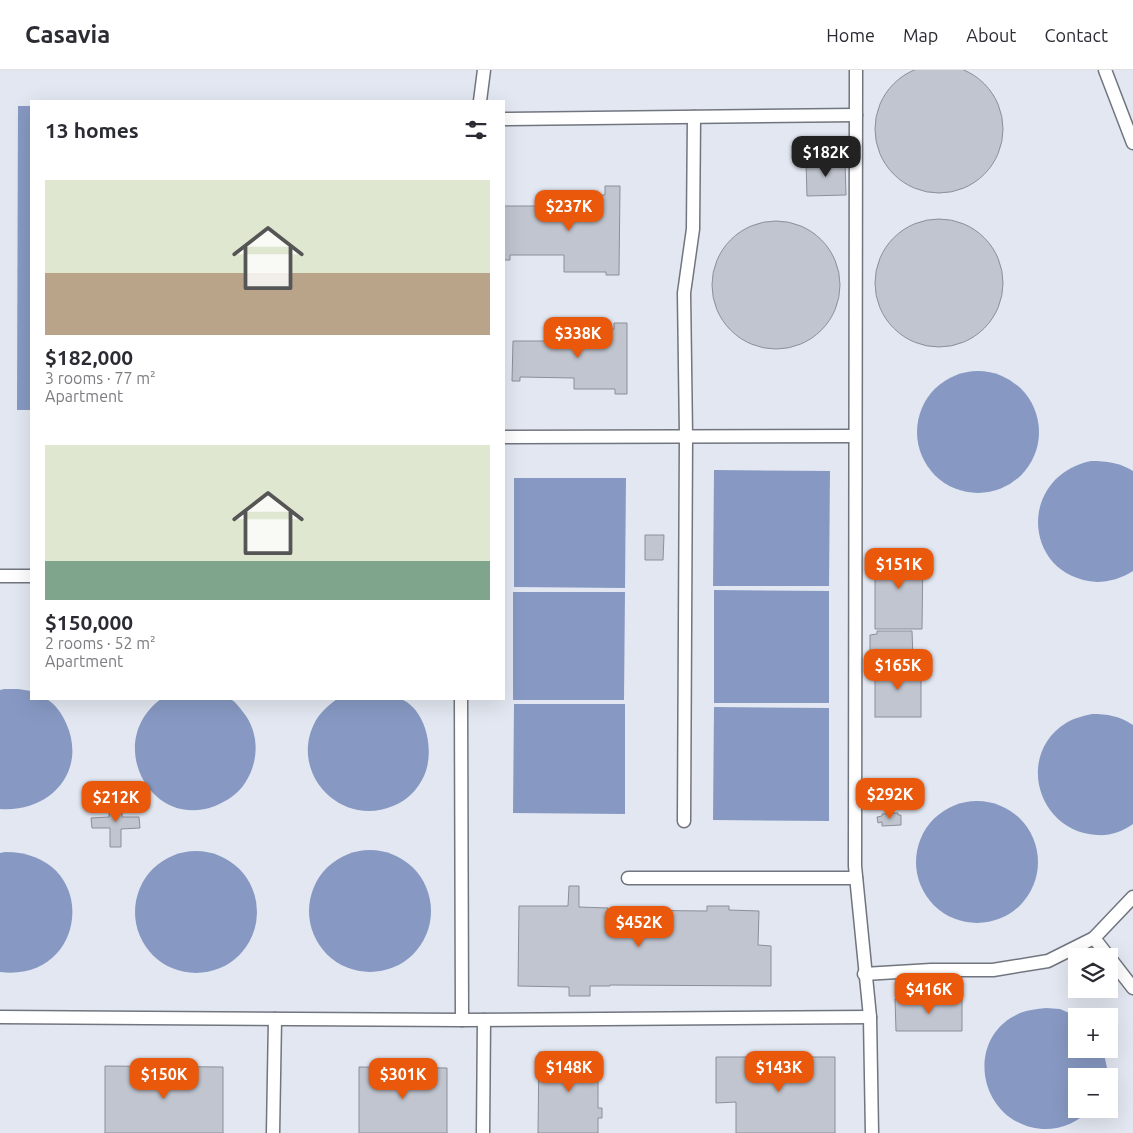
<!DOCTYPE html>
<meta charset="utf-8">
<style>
:root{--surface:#fff;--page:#f2f2f3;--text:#2b2b33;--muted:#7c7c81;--line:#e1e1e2;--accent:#ea580c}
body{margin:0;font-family:Ubuntu,sans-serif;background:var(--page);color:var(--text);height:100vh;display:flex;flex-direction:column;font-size:19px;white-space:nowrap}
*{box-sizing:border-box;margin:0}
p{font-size:16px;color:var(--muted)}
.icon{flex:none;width:28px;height:28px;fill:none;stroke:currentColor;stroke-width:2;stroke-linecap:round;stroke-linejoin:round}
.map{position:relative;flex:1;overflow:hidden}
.drawer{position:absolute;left:30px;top:30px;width:475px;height:600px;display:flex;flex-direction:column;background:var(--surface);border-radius:0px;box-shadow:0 5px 20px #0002}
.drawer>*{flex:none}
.fabs{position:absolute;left:1068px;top:878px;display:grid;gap:10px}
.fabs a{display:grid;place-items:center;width:50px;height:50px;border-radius:0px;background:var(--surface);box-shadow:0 5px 20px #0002;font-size:25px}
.price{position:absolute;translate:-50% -42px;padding:0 11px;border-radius:10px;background:var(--accent);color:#fff;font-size:16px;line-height:32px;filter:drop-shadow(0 1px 2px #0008)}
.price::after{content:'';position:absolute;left:50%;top:30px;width:15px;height:11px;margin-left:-8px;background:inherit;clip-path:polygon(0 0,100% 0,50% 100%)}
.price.current{background:#222;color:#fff}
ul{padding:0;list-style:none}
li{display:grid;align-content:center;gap:10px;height:265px;padding:0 15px}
li span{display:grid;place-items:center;height:155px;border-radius:0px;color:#555}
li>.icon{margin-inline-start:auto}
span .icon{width:90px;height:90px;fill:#fffc;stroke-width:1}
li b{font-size:21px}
h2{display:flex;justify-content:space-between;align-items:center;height:60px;padding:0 15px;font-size:21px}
header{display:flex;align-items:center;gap:30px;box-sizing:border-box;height:70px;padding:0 25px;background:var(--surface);border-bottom:1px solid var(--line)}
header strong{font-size:24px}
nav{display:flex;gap:28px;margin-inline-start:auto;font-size:18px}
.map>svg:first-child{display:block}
.water{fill:#8799c3}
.building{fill:#c1c5cf;stroke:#8b8f98}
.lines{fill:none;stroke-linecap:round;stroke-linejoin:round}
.service-casing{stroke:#71757e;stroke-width:15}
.service{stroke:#fff;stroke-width:12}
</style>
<header>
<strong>Casavia</strong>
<nav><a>Home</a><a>Map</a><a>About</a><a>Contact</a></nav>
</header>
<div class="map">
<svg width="1133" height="1063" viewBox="0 0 1133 1063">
<rect width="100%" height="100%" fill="#e2e7f1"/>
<g class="water">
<path d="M18 36H31V340H17Z"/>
<circle cx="978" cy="362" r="61"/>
<path d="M1091 391C1107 391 1120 393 1133 401V501C1122 508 1109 512 1097 512 1023 508 1016 407 1091 391Z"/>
<path d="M714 400 830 401 829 516H713Z"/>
<path d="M514 408H626L625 518 514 517Z"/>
<path d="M714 520 829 521V633H714Z"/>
<path d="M513 522H625L624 630H513Z"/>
<path d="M4 619H18L31 621V629C36 629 43 628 46 629 55 633 62 644 66 653 88 701 50 743 0 739V620Z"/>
<path d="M161 629C172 629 222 626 230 629 235 631 240 638 243 642 260 663 259 692 245 713 238 724 227 731 215 736 151 761 103 672 161 629Z"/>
<path d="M337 629C346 628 395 627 401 629 427 640 435 682 424 706 418 719 407 731 393 736 338 759 285 698 318 647 323 640 330 634 337 629Z"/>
<path d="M514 634H625V744L513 743Z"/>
<path d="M714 637 829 638V751L713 750Z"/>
<path d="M1092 644C1107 644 1120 646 1133 655V754C1122 762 1109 766 1097 765 1038 762 1015 685 1066 653 1074 648 1083 646 1092 644Z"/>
<circle cx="977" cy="792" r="61"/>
<circle cx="370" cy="841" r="61"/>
<circle cx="196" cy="842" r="61"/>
<path d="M5 782C101 782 90 913 0 902V783Z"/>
<path d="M1046 938 1060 939 1076 946V979H1103L1107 998 1106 1006H1076V1039H1091C1078 1052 1061 1060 1042 1059 979 1054 962 968 1020 943 1028 940 1037 939 1046 938Z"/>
</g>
<g class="building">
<circle cx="939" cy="59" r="64"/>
<path d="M845 91 846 125 807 126 806 92Z"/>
<path d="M605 116H620L619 205H606V202H564V185H510V190H504V136H565V125H605Z"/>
<circle cx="939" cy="213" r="64"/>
<circle cx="776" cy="215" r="64"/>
<path d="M614 253H627V324H615V319H574V308L520 307V311H512L513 271H575V258L614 259Z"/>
<path d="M645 465H664L663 490H645Z"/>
<path d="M875 482H923L922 559H875Z"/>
<path d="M877 561H912L913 587H889L888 585H870V565L877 564Z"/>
<rect x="875" y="595" width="46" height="52"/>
<path d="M110 729H122V747H139L140 758 121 759V777H110V758H92L91 748 109 747Z"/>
<path d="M898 743V745H901V755L882 756V752L878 753 877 747 882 746V744Z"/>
<path d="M569 816H579V837L608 838V840L707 841V836H729V840L759 841 758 875 771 876V916L610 915V916H590V926H569V917L518 916 519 836H568Z"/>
<path d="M895 929H962V961H896Z"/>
<path d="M539 982H598V1038H602V1048H598V1063H538Z"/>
<path d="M716 987H835V1063H736V1032L716 1033Z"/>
<path d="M105 996 223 997V1063H105Z"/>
<path d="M359 997 447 998V1063H359Z"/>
</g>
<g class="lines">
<g class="service-casing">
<g id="service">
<path d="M856 0 855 796 870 947 872 1063"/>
<path d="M1105 0 1133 73"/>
<path d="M480 31 484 0"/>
<path d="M504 49 856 45"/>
<path d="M504 367 854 366"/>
<path d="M0 506H31"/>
<path d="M461 629 462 950"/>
<path d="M684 751 686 366 684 223 693 159 694 47"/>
<path d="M628 808H856"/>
<path d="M1094 868 1108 886"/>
<path d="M1109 887 1133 918"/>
<path d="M864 904 931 900H993L1048 891 1094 868 1133 827"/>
<path d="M0 947 462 950 870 947"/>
<path d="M273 1063 275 949"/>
<path d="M483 1063 484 950"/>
</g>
</g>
<use href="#service" class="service"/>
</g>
</svg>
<div class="fabs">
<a><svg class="icon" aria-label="layers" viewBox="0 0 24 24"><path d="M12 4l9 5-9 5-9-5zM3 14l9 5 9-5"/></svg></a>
<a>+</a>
<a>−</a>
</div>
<b class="price current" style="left:826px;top:108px">$182K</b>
<b class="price" style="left:569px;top:162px">$237K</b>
<b class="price" style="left:578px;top:289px">$338K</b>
<b class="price" style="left:899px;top:520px">$151K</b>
<b class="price" style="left:898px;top:621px">$165K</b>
<b class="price" style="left:890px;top:750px">$292K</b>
<b class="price" style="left:116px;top:753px">$212K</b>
<b class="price" style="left:639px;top:878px">$452K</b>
<b class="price" style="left:929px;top:945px">$416K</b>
<b class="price" style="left:569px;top:1023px">$148K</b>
<b class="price" style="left:779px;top:1023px">$143K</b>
<b class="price" style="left:164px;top:1030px">$150K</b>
<b class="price" style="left:403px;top:1030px">$301K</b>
<section class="drawer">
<h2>13 homes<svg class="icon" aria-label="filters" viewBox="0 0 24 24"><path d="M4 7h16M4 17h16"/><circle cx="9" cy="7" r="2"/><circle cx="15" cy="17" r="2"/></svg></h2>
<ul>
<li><span style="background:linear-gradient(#dfe7d0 60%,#b9a48a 0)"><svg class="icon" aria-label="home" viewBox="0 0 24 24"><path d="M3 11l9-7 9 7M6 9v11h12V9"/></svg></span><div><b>$182,000</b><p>3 rooms · 77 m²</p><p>Apartment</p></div></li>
<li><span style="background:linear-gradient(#dfe7d0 75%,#7fa58c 0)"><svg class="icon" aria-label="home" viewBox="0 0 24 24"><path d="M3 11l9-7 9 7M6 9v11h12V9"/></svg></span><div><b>$150,000</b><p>2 rooms · 52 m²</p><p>Apartment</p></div></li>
</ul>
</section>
</div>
